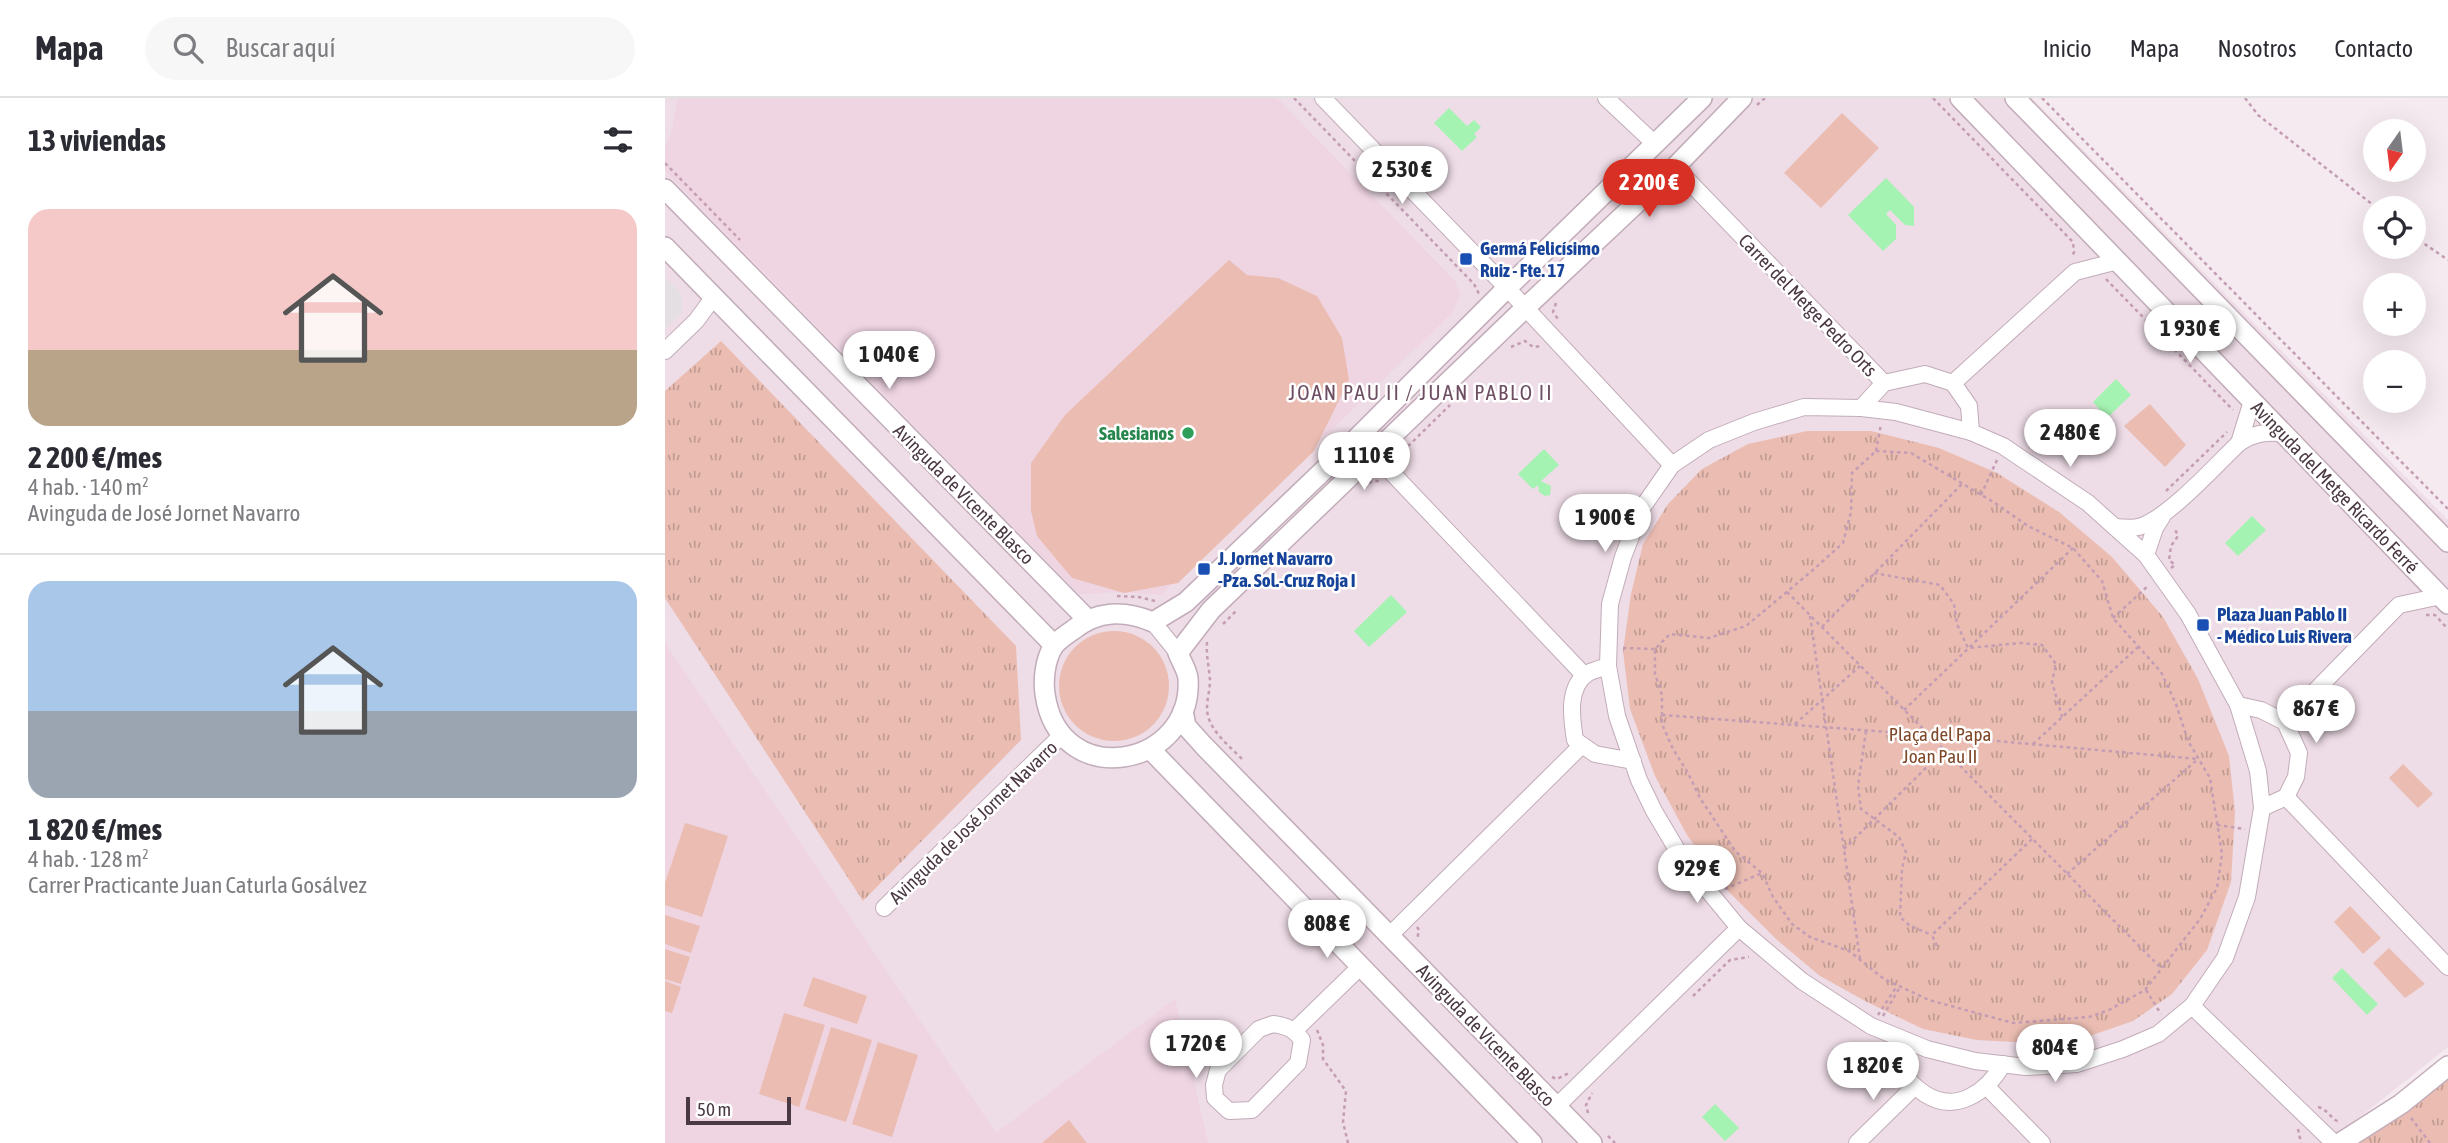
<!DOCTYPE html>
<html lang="es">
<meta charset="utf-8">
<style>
:root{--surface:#fff;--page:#f7f7f7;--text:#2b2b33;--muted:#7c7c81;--line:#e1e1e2;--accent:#d93025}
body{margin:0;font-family:"Asap Condensed",sans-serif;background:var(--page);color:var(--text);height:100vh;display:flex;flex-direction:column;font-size:26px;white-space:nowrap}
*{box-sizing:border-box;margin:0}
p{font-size:23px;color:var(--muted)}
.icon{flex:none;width:38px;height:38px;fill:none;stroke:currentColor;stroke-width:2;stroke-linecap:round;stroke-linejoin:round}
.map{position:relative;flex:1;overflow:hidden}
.drawer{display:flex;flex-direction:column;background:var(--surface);width:665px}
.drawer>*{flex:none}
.needle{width:46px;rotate:194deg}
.tools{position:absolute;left:1698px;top:21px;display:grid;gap:14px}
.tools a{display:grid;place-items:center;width:63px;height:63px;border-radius:50%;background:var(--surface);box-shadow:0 7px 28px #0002;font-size:35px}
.scale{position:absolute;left:21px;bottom:18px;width:105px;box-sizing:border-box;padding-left:7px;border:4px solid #4a3843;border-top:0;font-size:19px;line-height:24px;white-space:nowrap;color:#4a3843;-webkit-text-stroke:5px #fff;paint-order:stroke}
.price{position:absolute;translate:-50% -60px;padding:0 16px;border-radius:24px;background:#fff;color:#222;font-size:23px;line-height:46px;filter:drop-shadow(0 2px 4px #0008)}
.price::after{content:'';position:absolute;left:50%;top:42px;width:21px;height:16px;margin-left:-10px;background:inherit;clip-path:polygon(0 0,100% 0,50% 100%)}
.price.active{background:var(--accent);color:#fff}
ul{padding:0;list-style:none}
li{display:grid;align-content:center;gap:14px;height:371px;padding:0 28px}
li+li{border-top:2px solid var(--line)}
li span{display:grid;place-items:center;height:217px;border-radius:21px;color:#555}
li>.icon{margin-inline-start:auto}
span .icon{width:126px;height:126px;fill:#fffc;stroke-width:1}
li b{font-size:30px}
h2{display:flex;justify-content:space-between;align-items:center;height:84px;padding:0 28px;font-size:30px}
header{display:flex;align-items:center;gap:42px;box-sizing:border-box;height:98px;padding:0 35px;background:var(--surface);border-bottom:2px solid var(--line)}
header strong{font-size:33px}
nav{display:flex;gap:38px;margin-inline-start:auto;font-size:24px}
.search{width:490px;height:63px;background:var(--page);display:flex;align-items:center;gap:18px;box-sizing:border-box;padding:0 24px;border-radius:38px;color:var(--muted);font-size:26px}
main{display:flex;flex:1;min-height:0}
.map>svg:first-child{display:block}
.residential{fill:#eedce6}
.education{fill:#efd4e2}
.grass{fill:url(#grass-tufts)}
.garden{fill:#ebbdb2}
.parking{fill:#e4dfe2}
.water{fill:#a5f3b2}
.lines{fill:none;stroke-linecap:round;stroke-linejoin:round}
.minor-casing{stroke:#c2acb9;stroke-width:18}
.tertiary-casing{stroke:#c2acb9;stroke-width:22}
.path{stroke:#c49db4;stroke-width:2.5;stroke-dasharray:3.5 3.5;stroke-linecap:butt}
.minor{stroke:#fff;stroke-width:16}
.tertiary{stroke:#fff;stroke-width:19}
.transit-dot{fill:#1a4fb4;stroke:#fff;stroke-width:2.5}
.leisure-dot{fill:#2e9e5b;stroke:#fff;stroke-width:2.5}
.labels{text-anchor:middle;stroke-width:5;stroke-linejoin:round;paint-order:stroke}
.transit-label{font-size:19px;font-weight:bold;fill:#164399;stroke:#fff;text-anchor:start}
.street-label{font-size:19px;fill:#4a3843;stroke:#fff}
.leisure-label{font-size:19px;font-weight:bold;fill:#27864d;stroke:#fff;text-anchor:end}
.park-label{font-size:19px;fill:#7f4828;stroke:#fff}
.neighbourhood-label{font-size:21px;letter-spacing:2px;fill:#6d4e63;stroke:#fff}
</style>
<header>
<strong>Mapa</strong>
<div class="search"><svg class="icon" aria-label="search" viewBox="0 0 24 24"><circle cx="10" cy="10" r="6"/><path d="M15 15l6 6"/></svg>Buscar aquí</div>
<nav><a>Inicio</a><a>Mapa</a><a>Nosotros</a><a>Contacto</a></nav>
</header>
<main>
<section class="drawer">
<h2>13 viviendas<svg class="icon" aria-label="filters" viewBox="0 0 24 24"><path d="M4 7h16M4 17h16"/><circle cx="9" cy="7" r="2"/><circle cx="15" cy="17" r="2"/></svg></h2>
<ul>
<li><span style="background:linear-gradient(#f6c9c9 65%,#b9a48a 0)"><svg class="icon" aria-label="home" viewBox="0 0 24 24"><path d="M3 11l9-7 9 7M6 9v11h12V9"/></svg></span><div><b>2 200 €/mes</b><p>4 hab. · 140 m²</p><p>Avinguda de José Jornet Navarro</p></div></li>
<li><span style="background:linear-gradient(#a9c7e8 60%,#9aa5b1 0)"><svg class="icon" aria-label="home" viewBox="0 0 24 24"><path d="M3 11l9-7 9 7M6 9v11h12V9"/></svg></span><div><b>1 820 €/mes</b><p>4 hab. · 128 m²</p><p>Carrer Practicante Juan Caturla Gosálvez</p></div></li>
</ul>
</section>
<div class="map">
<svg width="1783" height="1045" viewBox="0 0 1783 1045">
<defs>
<pattern id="grass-tufts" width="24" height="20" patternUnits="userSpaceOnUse" patternTransform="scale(1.75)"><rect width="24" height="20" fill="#ebbdb2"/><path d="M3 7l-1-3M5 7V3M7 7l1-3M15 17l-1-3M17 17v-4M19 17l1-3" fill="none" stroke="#c09b92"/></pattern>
</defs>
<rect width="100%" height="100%" fill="#f5eaf0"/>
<path class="residential" d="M0 0H1367L1783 422V949L1662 1045H0Z"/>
<g class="education">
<path d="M13 0H612L790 183 795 197 788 214 496 497 457 494 414 496 0 73V49L6 36Z"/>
<path d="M0 545 331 1035 510 901 543 1045H0Z"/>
</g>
<g class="grass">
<path d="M56 243 351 548 356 642 198 803 0 500V293Z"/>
<path d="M1142 333H1206L1274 350 1332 375 1394 414 1447 459 1498 519 1533 581 1564 658 1570 714 1566 784 1542 852 1507 896 1468 923 1416 941 1367 945 1312 942 1258 931 1202 904 1155 878 1111 841 1062 792 1022 737 990 678 965 611 958 553 966 496 978 446 1003 406 1037 371 1083 346Z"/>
<path d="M1783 981V1045H1689Z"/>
</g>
<g class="garden">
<path d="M1177 15 1214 50 1156 110 1119 75Z"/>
<path d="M564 162 582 177 613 180 652 198 677 240 684 282 649 353 513 485 459 495 407 480 372 438 366 413V365L400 317Z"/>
<path d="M1485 306 1521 347 1500 369 1459 328Z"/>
<circle cx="449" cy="588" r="55"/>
<path d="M1738 666 1768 696 1753 710 1724 680Z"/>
<path d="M20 725 63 738 37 819 0 807V785Z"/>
<path d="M1685 808 1716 840 1698 856 1669 824Z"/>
<path d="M0 817 35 828 26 855 0 846Z"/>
<path d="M1724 850 1760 886 1740 900 1708 865Z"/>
<path d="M0 851 25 859 16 886 0 881Z"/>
<path d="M148 879 202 898 192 926 138 908Z"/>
<path d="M0 883 16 889 7 915 0 913Z"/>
<path d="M119 915 160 927 134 1009 94 996Z"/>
<path d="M166 929 207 942 181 1024 140 1011Z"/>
<path d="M213 944 253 957 227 1039 187 1026Z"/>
<path d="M404 1022 422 1045H377Z"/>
</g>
<path class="parking" d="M0 179 17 197V214L0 230Z"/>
<g class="water">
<path d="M784 10 802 28 809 22 816 29 809 36 812 39 797 53 769 25Z"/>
<path d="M1221 80 1249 109V128L1240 127 1225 112 1221 116 1231 127V141L1218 153 1183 117Z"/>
<path d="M1451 281 1466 297 1442 320 1451 329 1444 335 1425 323 1435 312 1428 304Z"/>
<path d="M879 351 894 367 876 383 886 388 885 397 880 398 874 394 873 387 868 391 853 376Z"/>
<path d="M1587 418 1601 432 1573 458 1560 445Z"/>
<path d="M726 497 742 514 704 549 689 533Z"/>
<path d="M1677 870 1713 906 1702 917 1667 880Z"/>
<path d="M1050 1006 1074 1030 1060 1043 1037 1019Z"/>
</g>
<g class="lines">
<g class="minor-casing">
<g id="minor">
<path d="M658 0 842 190 1007 367"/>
<path d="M941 0 990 46"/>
<path d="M1010 69 1219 285"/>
<path d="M0 253 31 223 48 200"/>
<path d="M1288 285 1410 174 1453 163"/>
<path d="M1587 303 1574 345C1589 335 1600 334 1618 335"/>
<path d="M1139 309 1196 310 1231 314 1306 334 1338 348 1423 405 1481 457 1523 516 1573 607 1593 673 1597 710 1582 799 1560 860 1527 908 1493 936 1458 951 1412 966 1361 969 1310 963 1262 951 1206 928 1137 883 1074 830 1018 762 989 713 974 682 952 618 943 568 945 506 958 459 977 410 1007 367 1044 342 1089 324Z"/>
<path d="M1196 310 1219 285 1260 276 1288 285 1304 308 1306 334"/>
<path d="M709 356 919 577"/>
<path d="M1450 429C1459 430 1469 431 1477 428 1506 417 1550 368 1574 345"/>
<path d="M1481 457 1490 430 1497 419"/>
<path d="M488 524 513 555"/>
<path d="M943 568C937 570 929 572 923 575 901 589 907 622 910 642L930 656 968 663"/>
<path d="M1573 607 1596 612 1620 624 1634 655 1631 679 1621 699 1597 710"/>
<path d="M1620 624 1734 507 1776 498"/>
<path d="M1621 699 1783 869"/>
<path d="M219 810 397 637"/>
<path d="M725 837 917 647"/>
<path d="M1527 908 1669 1045"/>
<path d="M608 926C622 928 629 931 637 942L633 965 587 1012 564 1013 550 1000 549 987 553 972 594 931Z"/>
<path d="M630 932 696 868"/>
<path d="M1232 939C1234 949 1234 962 1238 972 1242 983 1251 990 1260 996 1291 1016 1322 994 1338 966"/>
<path d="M1321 988 1377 1045"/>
<path d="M891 1009 1074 830"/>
<path d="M1192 1045 1249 989"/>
</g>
</g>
<g class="tertiary-casing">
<g id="tertiary">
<path d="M1037 0 842 190 685 347 521 504 488 524C459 512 433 512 408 532 401 537 392 542 388 549 380 562 378 582 380 596 394 695 529 670 523 580 522 572 516 563 513 555L546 512 859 211 1010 69 1077 0"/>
<path d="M1295 0 1783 506"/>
<path d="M1350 0 1783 444"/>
<path d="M0 91 422 521"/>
<path d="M0 149 389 547"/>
<path d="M518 613 521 628 539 648 927 1045"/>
<path d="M485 651 867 1045"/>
<path d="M1675 1045 1736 1006 1783 968"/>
</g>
</g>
<g class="path">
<path d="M629 0 809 186 814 196"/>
<path d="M1268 0 1408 144 1409 154 1407 159"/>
<path d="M1377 0 1783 411"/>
<path d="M1580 0 1593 17 1712 110"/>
<path d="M1092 7 1100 0"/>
<path d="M0 65 75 142"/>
<path d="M1748 138 1783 162"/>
<path d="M1441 181 1568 312"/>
<path d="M891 205 888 214 893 221"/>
<path d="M846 249 860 243 868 249 877 248"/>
<path d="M1211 353 1246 355 1330 405 1363 428 1408 450 1437 483 1448 520 1496 574 1511 606 1523 643 1545 680 1557 756 1552 790 1535 821 1480 892 1444 912 1424 919 1348 925 1264 902 1219 881 1184 853 1145 839 1127 826 1108 799 1097 775 1070 753 1035 700 1023 675 1008 651 997 626V597L990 576V551L1005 536 1044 540 1081 528 1148 472 1178 445 1186 414 1187 375Z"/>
<path d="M1211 353 1216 326"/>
<path d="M733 358 785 307"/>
<path d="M699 390 707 383H714"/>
<path d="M1501 393 1562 334"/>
<path d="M1316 397 1332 362"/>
<path d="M1506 470 1510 467 1504 462 1506 448 1513 438 1509 429"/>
<path d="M1209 475 1275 487 1289 506 1292 526 1303 550 1355 545 1377 547 1391 566 1387 584 1397 619"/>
<path d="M1122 494 1497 871"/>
<path d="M452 498 474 499 490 503"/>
<path d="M1761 517H1770L1783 531"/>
<path d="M1145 518 1195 861"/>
<path d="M1448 520 1484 487"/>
<path d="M558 526 571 513"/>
<path d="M1157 529 1297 386"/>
<path d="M542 544C541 557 544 569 545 582 545 592 542 601 542 610 542 632 566 649 579 663"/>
<path d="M958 550 990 551"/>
<path d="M1239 612 1408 450"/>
<path d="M997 617 1264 637 1533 661"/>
<path d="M1130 626 1195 568"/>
<path d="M1201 633 1193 688 1196 711 1234 739 1241 754 1237 771 1235 819 1245 828 1267 837"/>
<path d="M1368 646 1473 549"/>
<path d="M1552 727 1580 731"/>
<path d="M1179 751 1279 652"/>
<path d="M1402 776 1533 661"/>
<path d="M1060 791 1097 775"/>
<path d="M752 829 754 832 752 842"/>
<path d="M1272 848 1267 837 1367 741"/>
<path d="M1481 892 1496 916"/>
<path d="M1028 898 1065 862 1084 859"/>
<path d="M1213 917 1232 888"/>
<path d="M1218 918 1235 889"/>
<path d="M652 932 658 947V961L681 993 678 1024 683 1045"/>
<path d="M887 979 892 981 906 974"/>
<path d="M1653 1009C1663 1011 1666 1022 1675 1024"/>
<path d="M923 1015 921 1007 927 995"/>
<path d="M1746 1020 1765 1045"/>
<path d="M1633 1031 1636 1045"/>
<path d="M943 1038 950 1045"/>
</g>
<use href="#minor" class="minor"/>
<use href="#tertiary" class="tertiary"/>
</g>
<g class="transit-dot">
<rect x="794" y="154" width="14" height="14" rx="3.5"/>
<rect x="532" y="464" width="14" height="14" rx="3.5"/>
<rect x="1531" y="520" width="14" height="14" rx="3.5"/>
</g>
<circle class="leisure-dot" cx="523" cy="335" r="7"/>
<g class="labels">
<g class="transit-label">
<text x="815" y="157">Germá Felicísimo<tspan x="815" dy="22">Ruiz - Fte. 17</tspan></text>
<text x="553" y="467">J. Jornet Navarro<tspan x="553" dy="22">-Pza. Sol.-Cruz Roja I</tspan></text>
<text x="1552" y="523">Plaza Juan Pablo II<tspan x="1552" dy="22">- Médico Luis Rivera</tspan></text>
</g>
<g class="street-label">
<text transform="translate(1143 207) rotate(46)" y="7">Carrer del Metge Pedro Orts</text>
<text transform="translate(1670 389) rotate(46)" y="7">Avinguda del Metge Ricardo Ferré</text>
<text transform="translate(299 396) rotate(45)" y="7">Avinguda de Vicente Blasco</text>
<text transform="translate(308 724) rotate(-44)" y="7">Avinguda de José Jornet Navarro</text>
<text transform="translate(821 937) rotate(46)" y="7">Avinguda de Vicente Blasco</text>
</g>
<g class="leisure-label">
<text x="509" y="342">Salesianos</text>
</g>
<g class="park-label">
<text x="1275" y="643">Plaça del Papa<tspan x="1275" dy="22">Joan Pau II</tspan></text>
</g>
<g class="neighbourhood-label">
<text x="756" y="302">JOAN PAU II / JUAN PABLO II</text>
</g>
</g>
</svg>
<div class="tools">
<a><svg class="needle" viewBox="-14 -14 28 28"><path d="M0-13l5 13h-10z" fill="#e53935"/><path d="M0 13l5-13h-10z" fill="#7c7c81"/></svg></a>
<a><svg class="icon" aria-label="locate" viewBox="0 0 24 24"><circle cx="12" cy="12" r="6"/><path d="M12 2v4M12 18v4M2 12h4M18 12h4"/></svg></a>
<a>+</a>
<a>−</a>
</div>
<div class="scale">50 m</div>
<b class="price" style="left:737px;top:108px">2 530 €</b>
<b class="price active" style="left:984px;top:121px">2 200 €</b>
<b class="price" style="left:1525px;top:267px">1 930 €</b>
<b class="price" style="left:224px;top:293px">1 040 €</b>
<b class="price" style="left:1405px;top:371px">2 480 €</b>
<b class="price" style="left:699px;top:394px">1 110 €</b>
<b class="price" style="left:940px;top:456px">1 900 €</b>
<b class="price" style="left:1651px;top:647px">867 €</b>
<b class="price" style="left:1032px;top:807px">929 €</b>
<b class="price" style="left:662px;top:862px">808 €</b>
<b class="price" style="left:531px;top:982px">1 720 €</b>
<b class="price" style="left:1390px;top:986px">804 €</b>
<b class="price" style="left:1208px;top:1004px">1 820 €</b>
</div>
</main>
